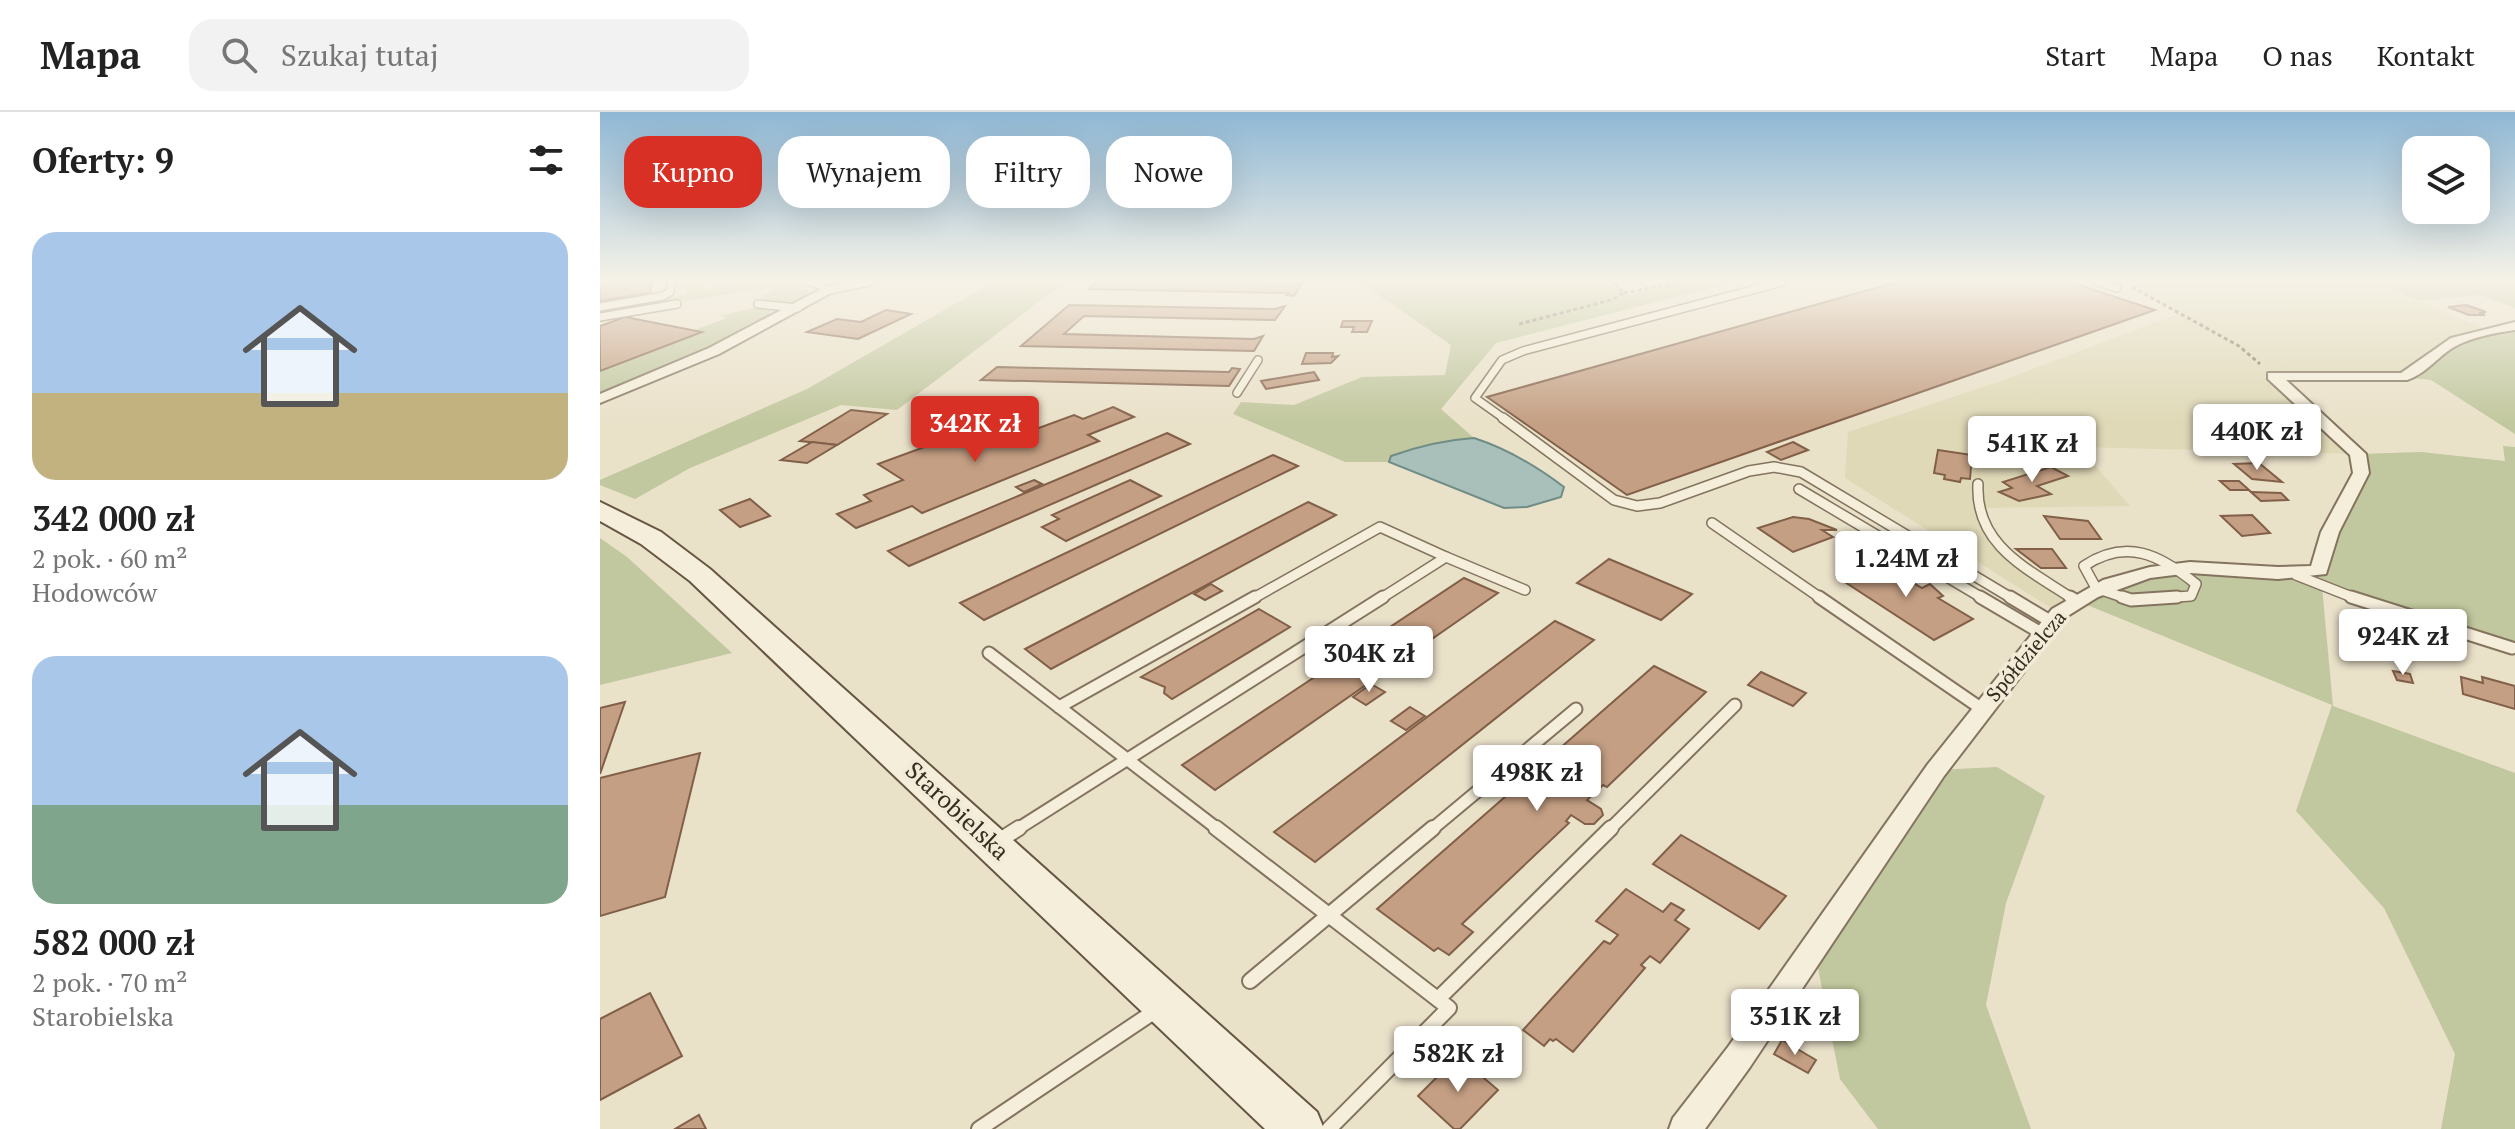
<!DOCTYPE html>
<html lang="pl">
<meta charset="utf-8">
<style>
:root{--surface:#fff;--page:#f2f2f2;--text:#222;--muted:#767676;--line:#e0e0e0;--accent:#d93025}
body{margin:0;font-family:"PT Serif",serif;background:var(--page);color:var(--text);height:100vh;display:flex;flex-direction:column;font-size:30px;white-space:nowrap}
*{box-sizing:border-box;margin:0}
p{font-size:26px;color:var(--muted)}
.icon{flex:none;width:44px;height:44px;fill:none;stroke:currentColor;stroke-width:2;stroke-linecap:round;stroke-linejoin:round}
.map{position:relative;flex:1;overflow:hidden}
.drawer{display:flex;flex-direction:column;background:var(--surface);width:600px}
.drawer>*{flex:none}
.guide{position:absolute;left:24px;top:24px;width:760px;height:72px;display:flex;gap:16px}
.controls{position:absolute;left:1802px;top:24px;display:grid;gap:16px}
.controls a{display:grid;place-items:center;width:88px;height:88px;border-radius:16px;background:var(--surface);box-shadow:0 8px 32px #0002;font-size:40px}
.price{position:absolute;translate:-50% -68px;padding:0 18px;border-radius:8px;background:#fff;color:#222;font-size:26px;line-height:52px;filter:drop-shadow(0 2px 4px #0008)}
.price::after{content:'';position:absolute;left:50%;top:48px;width:24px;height:18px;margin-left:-12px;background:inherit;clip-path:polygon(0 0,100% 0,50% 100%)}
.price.on{background:var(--accent);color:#fff}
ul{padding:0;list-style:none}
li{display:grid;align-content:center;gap:16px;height:424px;padding:0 32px}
li span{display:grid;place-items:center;height:248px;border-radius:24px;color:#555}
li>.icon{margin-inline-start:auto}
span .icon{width:144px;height:144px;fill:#fffc;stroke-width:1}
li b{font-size:34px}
h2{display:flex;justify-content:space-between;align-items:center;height:96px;padding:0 32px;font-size:34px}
.chip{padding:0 28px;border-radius:24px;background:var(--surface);box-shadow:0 8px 32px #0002;font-size:28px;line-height:72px}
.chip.on{background:var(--accent);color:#fff}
header{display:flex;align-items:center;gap:48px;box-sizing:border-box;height:112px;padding:0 40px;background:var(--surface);border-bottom:2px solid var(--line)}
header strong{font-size:38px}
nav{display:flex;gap:44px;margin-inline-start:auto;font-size:28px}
.search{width:560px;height:72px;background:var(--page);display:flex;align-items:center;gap:20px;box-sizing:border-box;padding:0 28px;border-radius:24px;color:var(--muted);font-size:30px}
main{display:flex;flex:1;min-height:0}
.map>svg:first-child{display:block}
.farmland{fill:#dfd9b7}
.green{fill:#c1c79e}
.water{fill:#a9bfb9;stroke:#708c86;stroke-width:2}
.building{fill:#c49f83;stroke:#815f48;stroke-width:2}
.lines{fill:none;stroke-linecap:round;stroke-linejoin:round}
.lane-far3-casing{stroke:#84745f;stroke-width:10}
.lane-far2-casing{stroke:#84745f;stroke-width:12}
.lane-far1-casing{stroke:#84745f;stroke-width:15}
.lane-casing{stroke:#84745f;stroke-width:18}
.street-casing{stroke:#84745f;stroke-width:4}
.secondary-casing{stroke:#665542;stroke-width:4}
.path{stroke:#84745f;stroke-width:3;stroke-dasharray:4 3;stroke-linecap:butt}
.lane-far3{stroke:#f5eedb;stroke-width:7}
.lane-far2{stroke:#f5eedb;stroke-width:9}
.lane-far1{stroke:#f5eedb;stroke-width:11}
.lane{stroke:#f5eedb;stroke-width:14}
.street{fill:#f5eedb;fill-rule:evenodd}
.secondary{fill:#f5eedb;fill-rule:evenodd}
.labels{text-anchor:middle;stroke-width:7;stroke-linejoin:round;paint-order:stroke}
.street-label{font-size:20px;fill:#362c21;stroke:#f2ebd7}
.near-street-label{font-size:24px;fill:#362c21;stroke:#f2ebd7}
</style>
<header>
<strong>Mapa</strong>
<div class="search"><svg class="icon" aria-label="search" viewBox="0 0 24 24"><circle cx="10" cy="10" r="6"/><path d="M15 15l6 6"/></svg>Szukaj tutaj</div>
<nav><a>Start</a><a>Mapa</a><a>O nas</a><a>Kontakt</a></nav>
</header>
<main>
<section class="drawer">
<h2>Oferty: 9<svg class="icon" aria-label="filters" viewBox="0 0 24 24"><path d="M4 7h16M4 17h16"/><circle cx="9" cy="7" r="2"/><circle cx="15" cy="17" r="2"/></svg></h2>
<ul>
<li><span style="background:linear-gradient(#a9c7e8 65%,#c2b280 0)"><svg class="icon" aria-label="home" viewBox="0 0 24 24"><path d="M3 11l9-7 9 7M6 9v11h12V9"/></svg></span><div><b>342 000 zł</b><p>2 pok. · 60 m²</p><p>Hodowców</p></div></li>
<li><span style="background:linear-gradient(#a9c7e8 60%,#7fa58c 0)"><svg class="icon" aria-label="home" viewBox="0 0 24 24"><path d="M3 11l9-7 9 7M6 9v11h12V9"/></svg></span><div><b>582 000 zł</b><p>2 pok. · 70 m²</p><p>Starobielska</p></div></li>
</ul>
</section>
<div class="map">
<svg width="1915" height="1017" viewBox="0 0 1915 1017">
<rect width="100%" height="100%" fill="#eae1c9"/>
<path class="farmland" d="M1524 170H1780L1818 189 1891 219 1817 261 1674 264 1758 342 1479 335 1530 394 1378 396 1395 429 1475 488 1459 501 1245 366 1248 320 1404 268 1580 201Z"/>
<g class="green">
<path d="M79 170H102L103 178C132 172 185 159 209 180 197 193 177 192 161 187L174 176 158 177 0 203V196L51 191 87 182V177L79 175Z"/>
<path d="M393 170H465L297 298 241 293 90 356 35 387 0 373V368L207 277Z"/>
<path d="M760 170H1002L1030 183 1077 170H1134L896 231 841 297 874 326C844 328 819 334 791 344L789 350H745L633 302 641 290 694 293 762 265 845 263 851 233Z"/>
<path d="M1778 170H1915V196L1880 183 1818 189Z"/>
<path d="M158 195 170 198 171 204 102 238 0 281V259L101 221 95 218 127 206 120 204Z"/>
<path d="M1915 214V322L1831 268 1802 265 1846 234Z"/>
<path d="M1903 334 1915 335V537L1722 475 1733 594 1915 661V1017H1841L1855 942 1784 796 1696 699 1732 593 1475 488C1548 448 1639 458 1719 458L1747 387 1758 342 1821 340 1905 349Z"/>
<path d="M0 426 27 445 132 541 0 573Z"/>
<path d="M1397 655 1445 684 1406 791 1386 893 1431 1017H1278L1240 967 1214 836 1336 658Z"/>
</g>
<path class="water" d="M874 326C908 337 935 353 964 375L961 385 927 395 904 396 789 350 791 344C819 334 844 328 874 326Z"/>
<g class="building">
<path d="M0 170H52L50 181 0 189Z"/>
<path d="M497 170H649L702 171 694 184 686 183 688 181 489 177Z"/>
<path d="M1297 170H1470L1555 198 1027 383 887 285Z"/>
<path d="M469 193 675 197 685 194 675 208 484 204 464 222 654 227 663 224 654 239 421 234Z"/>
<path d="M1866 193 1886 200 1879 201 1885 203H1869L1848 195Z"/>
<path d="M286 198 311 202 258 227 207 220 237 207 261 210Z"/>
<path d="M25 205 102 220 0 259V214Z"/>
<path d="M743 209H772L767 220H752L754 215H741Z"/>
<path d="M706 241H733L732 245 738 244 731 251 702 252Z"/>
<path d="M397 255 629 260 632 256 640 257 629 274 381 268Z"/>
<path d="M714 260 719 268 666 277 661 269Z"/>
<path d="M513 295 534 305 488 323 499 329 322 401 312 394 256 416 237 402 271 389 264 383 303 368 278 352 384 313 409 327 474 303 483 307Z"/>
<path d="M251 298 287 302 237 333 200 329Z"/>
<path d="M567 321 590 332 309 454 288 439Z"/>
<path d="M212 330 237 333 207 351 181 348Z"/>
<path d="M1193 330 1208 338 1181 348 1167 340Z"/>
<path d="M1338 338 1372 343 1370 367 1361 366 1360 370 1344 367 1345 363 1334 361Z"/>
<path d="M673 343 698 354 384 508 360 491Z"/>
<path d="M1659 351 1682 370 1652 367 1634 352Z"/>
<path d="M1451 355 1468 364 1437 374 1451 382 1419 389 1399 380 1412 376 1403 370Z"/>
<path d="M434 368 442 372 424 380 416 375Z"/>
<path d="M530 368 561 384 466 429 442 415 459 407 452 403Z"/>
<path d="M1620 369H1639L1649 378H1630Z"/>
<path d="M1651 380 1681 381 1688 388 1661 389Z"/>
<path d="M150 387 170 404 140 415 120 398Z"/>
<path d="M708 390 736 403 451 557 425 537Z"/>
<path d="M1652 403 1670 421 1642 424 1621 404Z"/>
<path d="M1444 404 1488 409 1501 427H1460Z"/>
<path d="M1193 405 1209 407 1237 418H1222L1233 425 1193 440 1158 416Z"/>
<path d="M1416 437H1452L1466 456H1441Z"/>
<path d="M1009 447 1092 482 1061 508 977 471Z"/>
<path d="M1275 448 1322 476 1330 472 1343 484 1338 486 1373 507 1334 528 1237 465Z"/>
<path d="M864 466 898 481 615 678 582 653Z"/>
<path d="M611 472 622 479 605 488 594 482Z"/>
<path d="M659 497 690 515 572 587 564 581 565 575 541 565Z"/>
<path d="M955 509 994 528 715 750 674 720Z"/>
<path d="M1054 554 1106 580 1007 675 1003 673 987 688 1001 697 1003 703 994 712H985L971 703 966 709 969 711 862 812 873 820 849 843 838 836 834 839 777 797 914 677 919 680 957 647 951 644Z"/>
<path d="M1793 559 1810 562 1813 571 1797 568Z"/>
<path d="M1161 560 1206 581 1193 594 1148 573Z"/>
<path d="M1861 565 1883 571 1882 565 1915 574V597L1863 582Z"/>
<path d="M771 572 785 580 766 593 753 585Z"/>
<path d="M25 590 0 662V596Z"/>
<path d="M810 595 825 604 806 618 791 609Z"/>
<path d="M100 641 65 785 0 804V666Z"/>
<path d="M1081 723 1186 784 1159 817 1053 752Z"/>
<path d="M1026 777 1063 800 1071 791 1084 798 1075 808 1089 817 1060 851 1050 844 1041 853 1045 856 973 940 956 927 953 929 950 927 944 934 923 918 1004 829 1010 832 1018 823 996 809Z"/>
<path d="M50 881 82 944 0 988V907Z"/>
<path d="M1182 928 1216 948 1208 961 1174 942Z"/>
<path d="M858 944 898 978 860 1017H854L818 984Z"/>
<path d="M99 1003 106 1017H75Z"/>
</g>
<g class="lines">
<g class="lane-far3-casing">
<g id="lane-far3">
<path d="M210 170 223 174 225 179 269 170"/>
<path d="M1498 170 1517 176"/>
<path d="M158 192 198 196"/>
<path d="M0 195 63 184 70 180 72 170"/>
<path d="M0 205 77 192"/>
<path d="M637 281 658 248"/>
<path d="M906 308 875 286 902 248 923 239 1182 170"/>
</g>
</g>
<g class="lane-far2-casing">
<g id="lane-far2">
<path d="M903 306 1014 388 1037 394 1060 391 1149 359 1174 355 1201 360 1413 487"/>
<path d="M1378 372C1375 434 1428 457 1473 487"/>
<path d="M1199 377 1384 487"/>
<path d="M1112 411 1222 487"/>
<path d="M846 445 925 478"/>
<path d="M1696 463 1757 487"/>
<path d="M652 487 780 415 846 445 780 487"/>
<path d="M1528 487 1496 476 1484 454C1526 426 1559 442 1596 472L1591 484 1547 487"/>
</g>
</g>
<g class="lane-far1-casing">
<g id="lane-far1">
<path d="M1219 485 1382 597"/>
<path d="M1380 485 1441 521"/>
<path d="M1410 485 1450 509"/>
<path d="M1470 485 1475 488"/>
<path d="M1522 485 1531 488 1577 485"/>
<path d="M1751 485 1912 536"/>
<path d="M389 541 619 718"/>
<path d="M459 595 655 485"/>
<path d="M416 718 783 485"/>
<path d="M831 718 976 597"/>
<path d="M1009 718 1135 593"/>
</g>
</g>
<g class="lane-casing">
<g id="lane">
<path d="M616 716 849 896 729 1017"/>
<path d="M397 730 419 716"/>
<path d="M650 869 833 716"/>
<path d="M838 887 1011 716"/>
<path d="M379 1017 558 897"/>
</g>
</g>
<g class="street-casing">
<g id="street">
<path d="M225 175 231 179 229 182 119 242 0 291V282L109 236Z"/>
<path d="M1915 210V218C1894 221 1872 225 1854 235 1837 245 1826 262 1807 268H1686L1766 342 1769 361 1739 420 1726 462 1678 467 1590 461 1550 466 1498 485 1466 505 1344 664 1150 955 1105 1017H1069L1073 1006 1128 935 1328 652 1452 497 1503 468 1550 455 1590 450 1678 455 1711 454 1721 420 1753 361 1750 343 1668 267V261H1801L1851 226Z"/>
</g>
</g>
<g class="secondary-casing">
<path id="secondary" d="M0 390 61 420 110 457 717 1000 724 1017H665L90 469 41 432 0 409Z"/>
</g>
<g class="path">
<path d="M1532 175 1639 234 1660 252"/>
<path d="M1024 181 1082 170"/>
<path d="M919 212 1011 188 1024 181 1013 170"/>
</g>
<use href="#lane-far3" class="lane-far3"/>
<use href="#lane-far2" class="lane-far2"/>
<use href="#lane-far1" class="lane-far1"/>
<use href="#lane" class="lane"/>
<use href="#street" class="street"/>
<use href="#secondary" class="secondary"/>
</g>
<linearGradient id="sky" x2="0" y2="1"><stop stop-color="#8fb8d5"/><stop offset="0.54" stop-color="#f6f2e7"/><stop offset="1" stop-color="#f6f2e7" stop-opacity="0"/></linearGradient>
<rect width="1915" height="312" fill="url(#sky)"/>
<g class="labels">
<g class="street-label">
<text transform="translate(1426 544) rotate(-50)" y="7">Spółdzielcza</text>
</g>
<g class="near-street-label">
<text transform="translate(357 699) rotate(43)" y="8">Starobielska</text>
</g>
</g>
</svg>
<div class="controls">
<a><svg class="icon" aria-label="layers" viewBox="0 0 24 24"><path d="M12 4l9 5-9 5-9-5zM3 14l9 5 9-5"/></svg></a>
</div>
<b class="price on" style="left:375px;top:352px">342K zł</b>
<b class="price" style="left:1657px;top:360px">440K zł</b>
<b class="price" style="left:1432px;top:372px">541K zł</b>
<b class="price" style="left:1306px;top:487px">1.24M zł</b>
<b class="price" style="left:1803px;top:565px">924K zł</b>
<b class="price" style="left:769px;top:582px">304K zł</b>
<b class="price" style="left:937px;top:701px">498K zł</b>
<b class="price" style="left:1195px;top:945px">351K zł</b>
<b class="price" style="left:858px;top:982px">582K zł</b>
<div class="guide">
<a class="chip on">Kupno</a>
<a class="chip">Wynajem</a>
<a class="chip">Filtry</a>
<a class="chip">Nowe</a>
</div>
</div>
</main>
